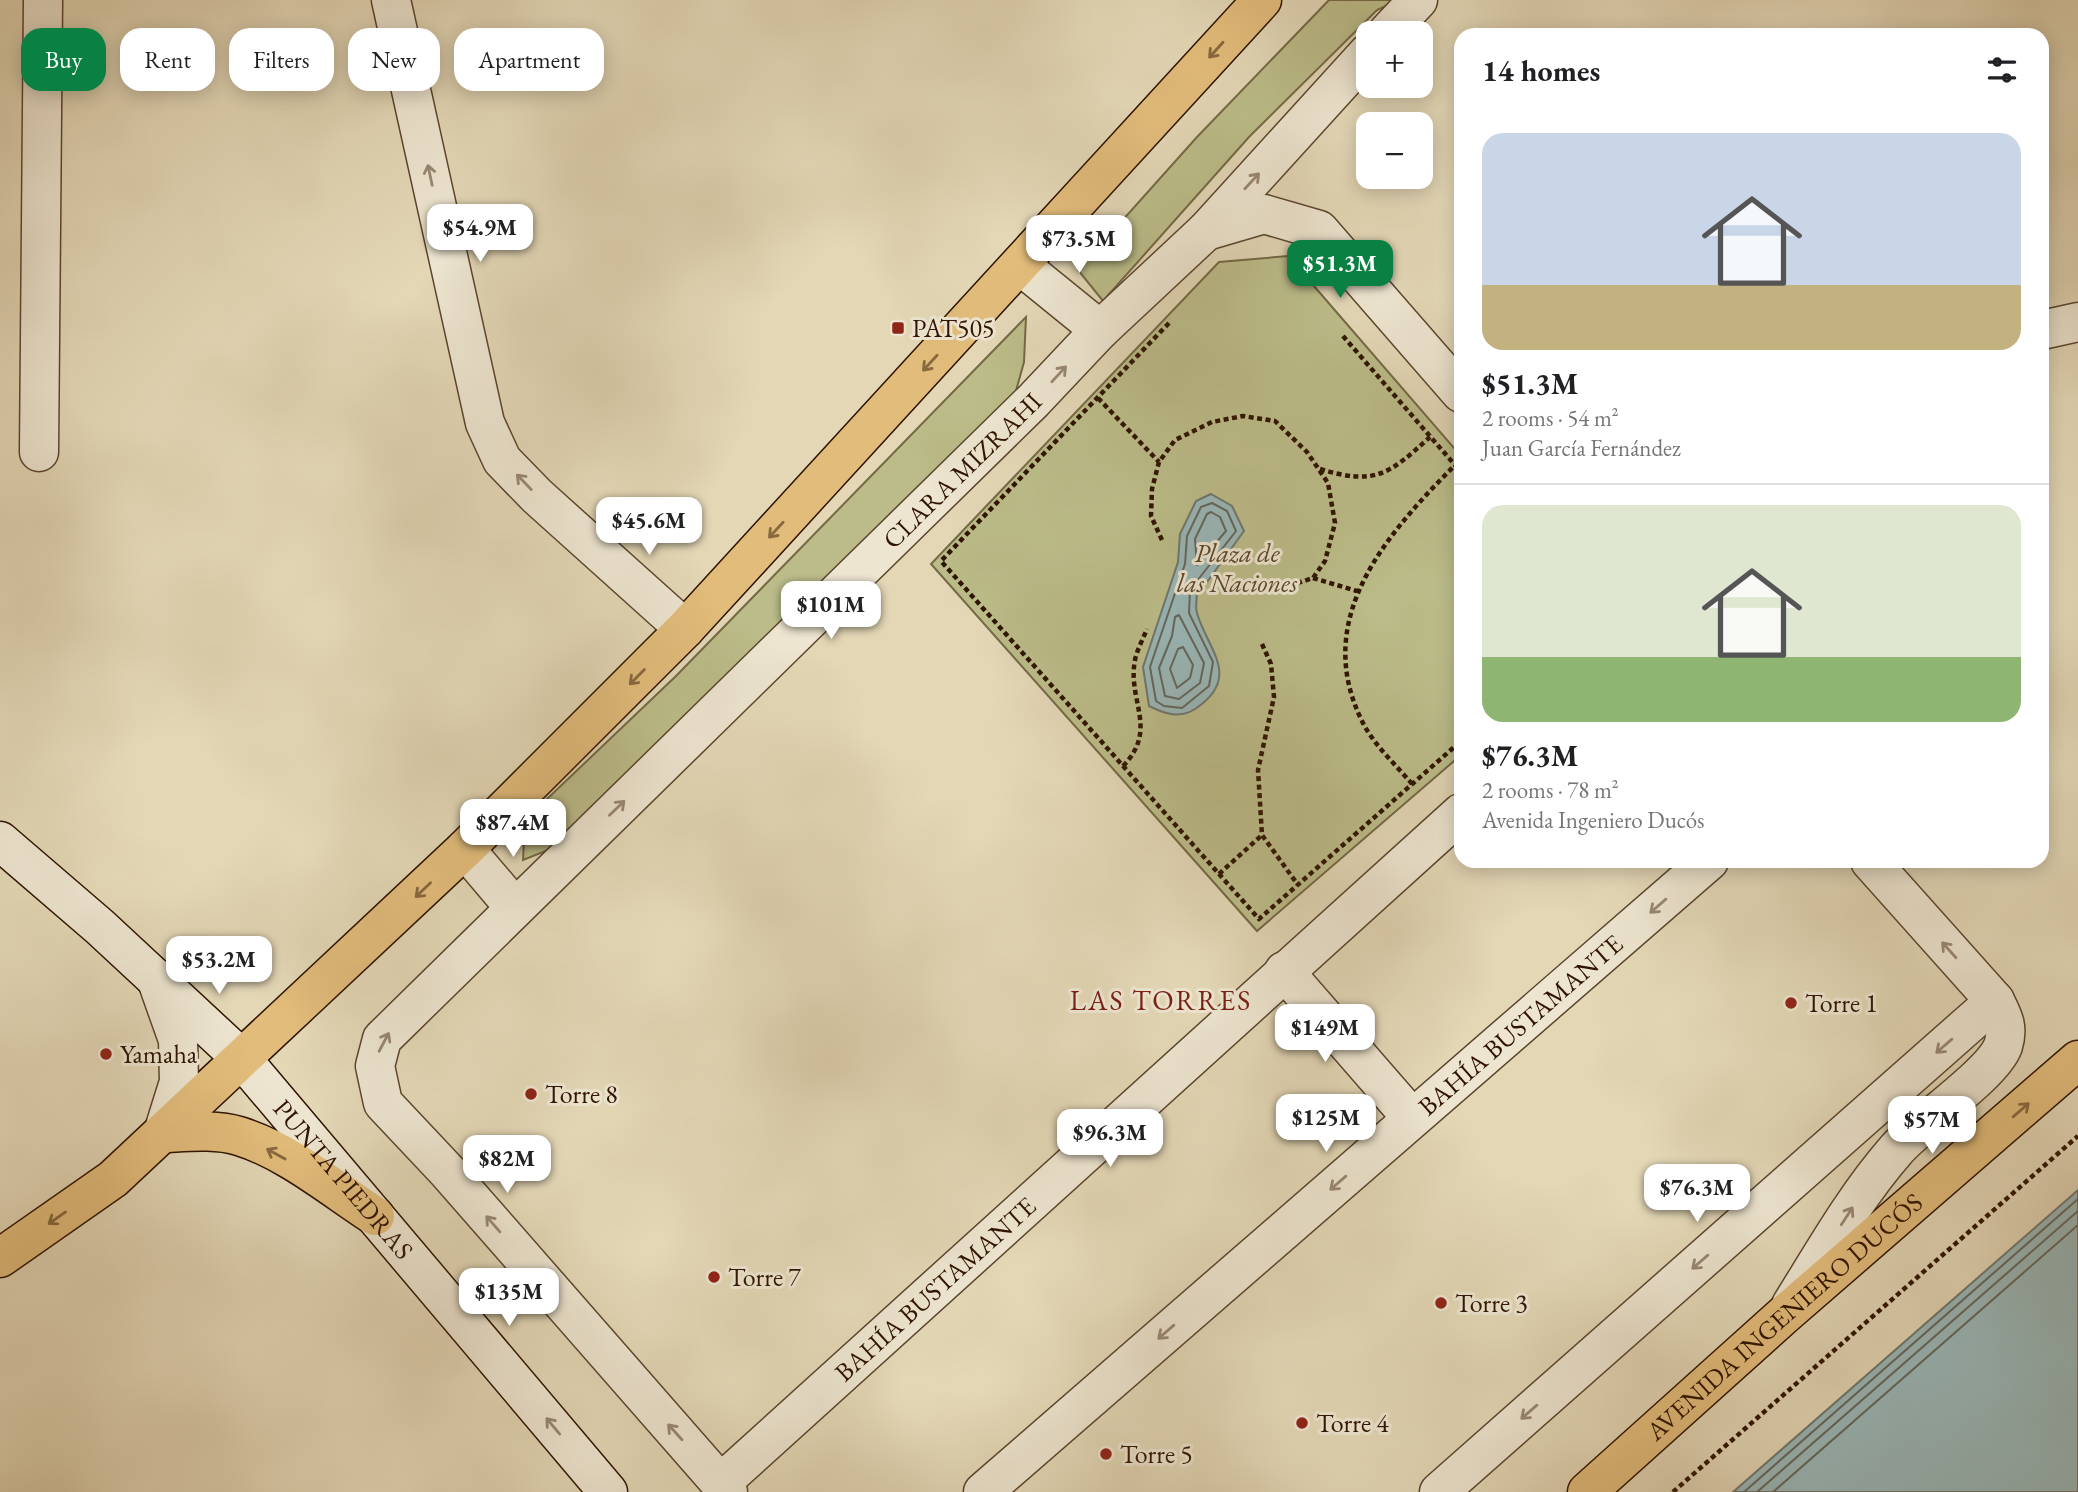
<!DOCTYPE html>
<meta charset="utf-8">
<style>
:root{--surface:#fff;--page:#f2f2f2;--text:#202124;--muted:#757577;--line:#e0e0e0;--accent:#0b8043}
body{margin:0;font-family:"EB Garamond",serif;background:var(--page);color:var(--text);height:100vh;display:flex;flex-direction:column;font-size:26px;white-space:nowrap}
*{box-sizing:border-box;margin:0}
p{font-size:23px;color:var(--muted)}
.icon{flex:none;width:38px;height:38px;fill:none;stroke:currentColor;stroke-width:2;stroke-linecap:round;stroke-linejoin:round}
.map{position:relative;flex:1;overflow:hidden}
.details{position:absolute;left:1454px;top:28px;width:595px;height:840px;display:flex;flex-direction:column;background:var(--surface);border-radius:21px;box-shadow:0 4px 18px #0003}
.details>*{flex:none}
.banner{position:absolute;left:21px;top:28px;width:665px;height:63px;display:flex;gap:14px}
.controls{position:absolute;left:1356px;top:21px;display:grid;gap:14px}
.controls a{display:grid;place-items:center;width:77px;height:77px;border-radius:14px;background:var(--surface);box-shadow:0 4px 18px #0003;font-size:35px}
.price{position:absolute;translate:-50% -60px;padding:0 16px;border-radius:14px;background:#fff;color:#222;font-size:23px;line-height:46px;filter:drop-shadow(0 2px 4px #0008)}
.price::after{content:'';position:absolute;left:50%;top:42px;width:21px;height:16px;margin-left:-10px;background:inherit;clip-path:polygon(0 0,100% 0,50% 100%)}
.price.current{background:var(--accent);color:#fff}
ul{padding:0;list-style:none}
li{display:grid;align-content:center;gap:14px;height:371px;padding:0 28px}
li+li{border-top:2px solid var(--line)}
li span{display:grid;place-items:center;height:217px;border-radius:21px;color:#555}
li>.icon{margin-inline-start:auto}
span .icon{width:126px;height:126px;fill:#fffc;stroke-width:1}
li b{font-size:30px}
h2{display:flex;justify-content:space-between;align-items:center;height:84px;padding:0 28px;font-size:30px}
.pill{padding:0 24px;border-radius:21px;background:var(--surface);box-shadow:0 4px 18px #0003;font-size:24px;line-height:63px}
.pill.current{background:var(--accent);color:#fff}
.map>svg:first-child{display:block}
.green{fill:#bbbc89;stroke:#756845;stroke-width:2}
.water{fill:#99b7b8;stroke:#6f766f;stroke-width:2}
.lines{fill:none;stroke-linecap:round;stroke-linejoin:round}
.shore{stroke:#64665c;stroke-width:2}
.street-casing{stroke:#5c452e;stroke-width:41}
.secondary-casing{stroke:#2f1401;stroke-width:41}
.highway-casing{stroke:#2f1401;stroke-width:41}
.path{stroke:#2f1401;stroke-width:4.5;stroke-dasharray:5 3.5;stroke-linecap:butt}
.street{stroke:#ede5d0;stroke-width:38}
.secondary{stroke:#ede5d0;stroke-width:38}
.highway{stroke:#e2bc7b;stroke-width:38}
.oneway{stroke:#88683e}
.oneway2{stroke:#988773}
.poi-dot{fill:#8f2418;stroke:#ede5d0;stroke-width:2.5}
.labels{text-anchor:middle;stroke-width:6;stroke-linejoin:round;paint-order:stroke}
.poi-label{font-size:26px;fill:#2f1401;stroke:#ede5d0;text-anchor:start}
.street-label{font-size:26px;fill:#2f1401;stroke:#ede5d0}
.park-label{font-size:26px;font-style:italic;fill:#59462a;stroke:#ede5d0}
.neighbourhood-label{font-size:28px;letter-spacing:2px;fill:#7a1f14;stroke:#ede5d0}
</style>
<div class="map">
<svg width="2078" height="1492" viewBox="0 0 2078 1492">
<rect width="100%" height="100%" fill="#e3d7b6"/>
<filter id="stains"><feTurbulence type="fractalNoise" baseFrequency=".00286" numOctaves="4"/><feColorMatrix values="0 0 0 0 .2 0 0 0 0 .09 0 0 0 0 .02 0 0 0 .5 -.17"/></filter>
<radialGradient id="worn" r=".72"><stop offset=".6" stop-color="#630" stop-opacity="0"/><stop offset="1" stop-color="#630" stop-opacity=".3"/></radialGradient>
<g class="green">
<path d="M1329 0H1398L1377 10 1249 137 1103 301 1078 270 1197 137Z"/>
<path d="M1288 256 1461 456V755L1257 931 931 564 1219 262Z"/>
<path d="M1026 317 1024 362 1014 398 581 837 523 860 525 820 676 676Z"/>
</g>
<g class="water">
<path d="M1211 494 1232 506 1244 531 1207 582 1197 591C1197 598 1195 607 1197 613 1207 649 1243 677 1195 709 1180 719 1165 714 1149 706L1143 667 1178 562 1180 534 1196 501Z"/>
<path d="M2078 1190V1492H1733Z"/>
</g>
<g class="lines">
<g class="shore">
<path d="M1212 503 1227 511 1236 531 1190 590 1189 613 1213 662 1209 686 1182 708 1164 706 1156 701 1150 667 1185 564 1187 536 1201 507Z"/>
<path d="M1211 512 1220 517 1226 531 1197 565 1195 539 1207 514Z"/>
<path d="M1179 615 1204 663 1200 683 1179 699 1165 696 1159 668 1172 636 1175 617Z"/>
<path d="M1183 647 1193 665 1190 678 1177 688 1170 669 1178 649Z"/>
<path d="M1744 1492 2078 1199"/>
<path d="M1757 1492 2078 1211"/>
<path d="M1773 1492 2078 1225"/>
</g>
<g class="street-casing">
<g id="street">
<path d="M391 0 485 423 502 460 537 496 685 629"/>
<path d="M1387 33 1418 0"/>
<path d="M1206 231 1264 214 1319 230 1461 393"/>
<path d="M1020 265 1100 330"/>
<path d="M2042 330 2078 322"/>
<path d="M39 452 43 0"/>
<path d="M465 849 515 908"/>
<path d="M1284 971 1412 1118"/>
<path d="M156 978 178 1040 179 1082 163 1133"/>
<path d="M1791 1305C1824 1252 1855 1197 1896 1150 1920 1122 1992 1075 2003 1046 2009 1027 2003 1017 1995 1001L1870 861"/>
<path id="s1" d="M721 1483 1461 813"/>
<path id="s2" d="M728 1492 447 1171 383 1103 375 1066 382 1039 1033 401 1100 330 1206 231 1368 53"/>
<path id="s3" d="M983 1492 1709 861"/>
<path d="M1439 1492 1995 1001"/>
</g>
</g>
<g class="secondary-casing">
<g id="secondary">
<path id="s4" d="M0 841 100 927 241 1058 608 1492"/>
</g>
</g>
<g class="highway-casing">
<g id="highway">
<path d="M163 1133C188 1132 215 1129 239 1136 288 1151 333 1189 375 1216"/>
<path d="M0 1258 113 1179 465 849 685 629 1262 0"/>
<path id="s5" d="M1587 1492 1784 1315 2078 1060"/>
</g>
</g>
<g class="path">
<path d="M1169 323 941 561 1259 919 1461 741"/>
<path d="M1343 336 1461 472"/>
<path d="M1098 398 1159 462"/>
<path d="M1320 469C1376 486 1389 474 1430 437"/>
<path d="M1162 540 1151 516 1152 489 1159 462 1175 440 1212 422 1243 416 1275 421 1307 452 1328 483 1335 523 1325 561 1313 578 1276 590"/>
<path d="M1313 578 1357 591"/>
<path d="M1262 644 1271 664 1274 697 1258 770 1262 835 1298 885"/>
<path d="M1123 766C1159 729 1127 701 1135 660 1137 650 1143 639 1147 629"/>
<path d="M1412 784C1396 765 1373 744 1362 721 1311 618 1387 534 1455 465"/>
<path d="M1219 874 1262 835"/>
<path d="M1673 1492 2078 1136"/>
</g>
<use href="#street" class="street"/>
<use href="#secondary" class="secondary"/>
<use href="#highway" class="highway"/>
</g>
<defs><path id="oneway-shaft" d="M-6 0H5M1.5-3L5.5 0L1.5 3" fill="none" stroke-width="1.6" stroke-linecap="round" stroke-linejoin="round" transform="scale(1.75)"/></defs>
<g class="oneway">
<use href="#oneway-shaft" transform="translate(1216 50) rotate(132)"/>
<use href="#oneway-shaft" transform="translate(930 363) rotate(133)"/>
<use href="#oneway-shaft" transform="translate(776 530) rotate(133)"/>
<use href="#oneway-shaft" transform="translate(637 677) rotate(135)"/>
<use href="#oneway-shaft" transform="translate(423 890) rotate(136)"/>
<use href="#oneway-shaft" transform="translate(2021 1110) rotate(-41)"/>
<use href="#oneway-shaft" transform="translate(276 1154) rotate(-151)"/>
<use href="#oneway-shaft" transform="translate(57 1218) rotate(145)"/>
</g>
<g class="oneway2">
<use href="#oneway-shaft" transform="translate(430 175) rotate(-102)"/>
<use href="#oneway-shaft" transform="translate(1252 181) rotate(-47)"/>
<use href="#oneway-shaft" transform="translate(1059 374) rotate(-47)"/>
<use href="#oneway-shaft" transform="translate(524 482) rotate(-134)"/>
<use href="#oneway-shaft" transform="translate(617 808) rotate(-44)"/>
<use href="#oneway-shaft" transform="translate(1658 906) rotate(139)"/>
<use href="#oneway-shaft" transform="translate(1949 950) rotate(-132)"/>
<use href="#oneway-shaft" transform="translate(384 1042) rotate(-62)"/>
<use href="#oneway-shaft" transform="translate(1944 1046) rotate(139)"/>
<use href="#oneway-shaft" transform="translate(1338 1183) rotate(139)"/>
<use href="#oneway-shaft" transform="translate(1847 1216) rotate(-57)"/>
<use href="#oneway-shaft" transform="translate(493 1224) rotate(-131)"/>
<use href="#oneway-shaft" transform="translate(1700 1262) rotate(139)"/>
<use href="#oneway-shaft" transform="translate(1166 1332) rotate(139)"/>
<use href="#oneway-shaft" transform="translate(1529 1412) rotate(139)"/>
<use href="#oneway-shaft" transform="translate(553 1426) rotate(-130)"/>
<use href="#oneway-shaft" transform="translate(675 1432) rotate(-132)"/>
</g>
<g class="poi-dot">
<rect x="891" y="321" width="14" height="14" rx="3.5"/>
<circle cx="1791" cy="1003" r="7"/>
<circle cx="106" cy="1054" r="7"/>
<circle cx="531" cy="1094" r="7"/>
<circle cx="714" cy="1277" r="7"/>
<circle cx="1441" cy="1303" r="7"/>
<circle cx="1302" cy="1423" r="7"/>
<circle cx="1106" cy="1454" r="7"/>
</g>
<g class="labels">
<g class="poi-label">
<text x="912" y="337">PAT505</text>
<text x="1805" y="1012">Torre 1</text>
<text x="120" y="1063">Yamaha</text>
<text x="545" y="1103">Torre 8</text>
<text x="728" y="1286">Torre 7</text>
<text x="1455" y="1312">Torre 3</text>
<text x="1316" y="1432">Torre 4</text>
<text x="1120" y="1463">Torre 5</text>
</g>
<g class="street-label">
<text dy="9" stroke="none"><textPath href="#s2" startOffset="1398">CLARA MIZRAHI</textPath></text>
<text dy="9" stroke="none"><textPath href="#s3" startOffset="712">BAHÍA BUSTAMANTE</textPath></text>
<text dy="9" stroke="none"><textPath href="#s4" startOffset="483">PUNTA PIEDRAS</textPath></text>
<text dy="9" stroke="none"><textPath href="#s1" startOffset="289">BAHÍA BUSTAMANTE</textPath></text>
<text dy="9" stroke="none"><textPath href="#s5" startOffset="264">AVENIDA INGENIERO DUCÓS</textPath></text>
</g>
<g class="park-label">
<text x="1237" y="562">Plaza de<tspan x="1237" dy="30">las Naciones</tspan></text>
</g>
<g class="neighbourhood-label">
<text x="1161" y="1010">LAS TORRES</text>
</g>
</g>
<rect width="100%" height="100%" filter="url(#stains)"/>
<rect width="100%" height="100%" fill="url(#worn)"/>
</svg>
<div class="controls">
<a>+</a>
<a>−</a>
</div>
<b class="price" style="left:480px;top:264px">$54.9M</b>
<b class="price" style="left:1079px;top:275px">$73.5M</b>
<b class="price current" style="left:1340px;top:300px">$51.3M</b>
<b class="price" style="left:649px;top:557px">$45.6M</b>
<b class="price" style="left:831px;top:641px">$101M</b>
<b class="price" style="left:513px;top:859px">$87.4M</b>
<b class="price" style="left:219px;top:996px">$53.2M</b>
<b class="price" style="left:1325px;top:1064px">$149M</b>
<b class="price" style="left:1326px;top:1154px">$125M</b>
<b class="price" style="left:1932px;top:1156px">$57M</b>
<b class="price" style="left:1110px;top:1169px">$96.3M</b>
<b class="price" style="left:507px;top:1195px">$82M</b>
<b class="price" style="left:1697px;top:1224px">$76.3M</b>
<b class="price" style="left:509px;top:1328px">$135M</b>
<div class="banner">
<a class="pill current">Buy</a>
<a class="pill">Rent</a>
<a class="pill">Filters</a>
<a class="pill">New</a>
<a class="pill">Apartment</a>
</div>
<section class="details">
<h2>14 homes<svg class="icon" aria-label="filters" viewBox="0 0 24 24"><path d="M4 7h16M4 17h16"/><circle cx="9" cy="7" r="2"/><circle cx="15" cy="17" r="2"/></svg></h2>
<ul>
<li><span style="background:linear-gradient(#c9d6e8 70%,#c2b280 0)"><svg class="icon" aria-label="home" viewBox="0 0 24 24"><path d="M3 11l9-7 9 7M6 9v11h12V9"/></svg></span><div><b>$51.3M</b><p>2 rooms · 54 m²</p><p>Juan García Fernández</p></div></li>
<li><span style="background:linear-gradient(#dfe7d0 70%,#8fb573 0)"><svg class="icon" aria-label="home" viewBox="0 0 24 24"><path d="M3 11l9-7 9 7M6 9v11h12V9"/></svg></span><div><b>$76.3M</b><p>2 rooms · 78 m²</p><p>Avenida Ingeniero Ducós</p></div></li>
</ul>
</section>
</div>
